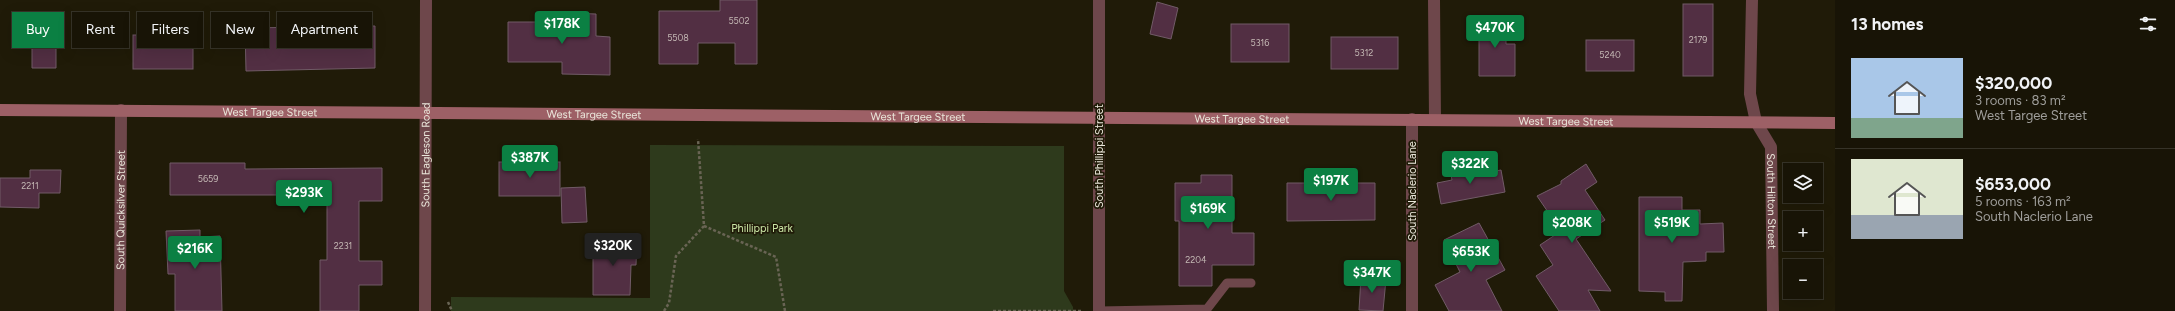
<!DOCTYPE html>
<meta charset="utf-8">
<style>
:root{--surface:#181406;--page:#252114;--text:#f1f3f6;--muted:#9f9e9b;--line:#363328;--accent:#0b8043}
body{margin:0;font-family:Figtree,sans-serif;background:var(--page);color:var(--text);height:100vh;display:flex;flex-direction:column;font-size:15px;white-space:nowrap}
*{box-sizing:border-box;margin:0}
p{font-size:13px;color:var(--muted)}
.icon{flex:none;width:22px;height:22px;fill:none;stroke:currentColor;stroke-width:2;stroke-linecap:round;stroke-linejoin:round}
.map{position:relative;flex:1;overflow:hidden}
.side{display:flex;flex-direction:column;background:var(--surface);width:340px}
.side>*{flex:none}
.guide{position:absolute;left:12px;top:12px;width:380px;height:36px;display:flex;gap:8px}
.tools{position:absolute;left:1783px;top:163px;display:grid;gap:8px}
.tools a{display:grid;place-items:center;width:40px;height:40px;border-radius:0px;background:var(--surface);box-shadow:0 4px 16px #0002,0 0 0 1px var(--line);font-size:20px}
.price{position:absolute;translate:-50% -34px;padding:0 9px;border-radius:4px;background:var(--accent);color:#fff;font-size:13px;line-height:26px;filter:drop-shadow(0 1px 2px #0008)}
.price::after{content:'';position:absolute;left:50%;top:24px;width:12px;height:9px;margin-left:-6px;background:inherit;clip-path:polygon(0 0,100% 0,50% 100%)}
.price.active{background:#222;color:#fff}
ul{padding:0;list-style:none}
li{display:flex;align-items:center;gap:12px;height:100px;padding:0 16px}
li+li{border-top:1px solid var(--line)}
li span{display:grid;place-items:center;flex:none;width:112px;height:80px;border-radius:0px;color:#555}
li>.icon{margin-inline-start:auto}
span .icon{width:48px;height:48px;fill:#fffc;stroke-width:1}
li b{font-size:17px}
h2{display:flex;justify-content:space-between;align-items:center;height:48px;padding:0 16px;font-size:17px}
.chip{padding:0 14px;border-radius:0px;background:var(--surface);box-shadow:0 4px 16px #0002,0 0 0 1px var(--line);font-size:14px;line-height:36px}
.chip.active{background:var(--accent);color:#fff}
main{display:flex;flex:1;min-height:0}
.map>svg:first-child{display:block}
.green{fill:#2e3a1c}
.building{fill:#522f43;stroke:#715b67}
.lines{fill:none;stroke-linecap:round;stroke-linejoin:round}
.path{stroke:#696454;stroke-width:2.5;stroke-dasharray:3 2;stroke-linecap:butt}
.lane{stroke:#6e474b;stroke-width:9}
.street{stroke:#6e474b;stroke-width:12}
.secondary{stroke:#9d6066;stroke-width:12}
.labels{text-anchor:middle;stroke-width:3.5;stroke-linejoin:round;paint-order:stroke}
.number-label{font-size:9px;fill:#c4b8b4}
.street-label{font-size:11px;fill:#eae6da;stroke:#201b08}
.park-label{font-size:11px;fill:#cae5a5;stroke:#201b08}
</style>
<main>
<div class="map">
<svg width="1835" height="311" viewBox="0 0 1835 311">
<rect width="100%" height="100%" fill="#201b08"/>
<path class="green" d="M650 145 1064 146V291L1073 307V311H451V297L650 298Z"/>
<g class="building">
<path d="M720 0H757V64H735V43H698V64H659V11H720Z"/>
<path d="M1157 2 1178 8 1171 39 1150 34Z"/>
<rect x="1683" y="4" width="30" height="72"/>
<path d="M569 13 596 14V36L610 37V75L562 74V62H508V22H569Z"/>
<path d="M13 16H56V68H32V47H13Z"/>
<path d="M1479 19H1506V44H1515V76H1479Z"/>
<rect x="1231" y="24" width="58" height="38"/>
<path d="M375 26V68L246 71 245 28Z"/>
<rect x="133" y="35" width="60" height="34"/>
<rect x="1331" y="37" width="67" height="32"/>
<rect x="1586" y="40" width="48" height="31"/>
<rect x="499" y="162" width="61" height="34"/>
<path d="M170 163H245V169L382 168V201H359V261H382V285H359V311H320V260H327V201L277 198V195H170Z"/>
<path d="M1586 164 1597 182 1585 190 1605 220 1576 239 1611 291 1588 290 1600 311H1559L1536 276 1553 265 1540 245 1561 231 1537 196 1561 184V181Z"/>
<path d="M1477 165 1479 174 1501 170 1505 192 1441 204 1437 183 1452 180 1450 170Z"/>
<path d="M30 170H61L60 193H39V208L0 207V178H30Z"/>
<path d="M1201 175H1232V233H1254V265H1212V286H1179V221H1175V183H1201Z"/>
<path d="M1287 183H1375V220L1287 221Z"/>
<path d="M585 187 587 222 562 223 561 188Z"/>
<path d="M1639 197H1682V210H1700V224L1723 223 1724 252H1706V261L1683 262 1682 301H1665V292L1639 291Z"/>
<path d="M1479 223 1505 270 1486 280 1502 311H1449L1435 285 1460 272 1444 240Z"/>
<path d="M200 230V237L220 236 222 311H175V274H168L166 231Z"/>
<path d="M593 241 637 242 636 265H631L630 295H593Z"/>
<path d="M1361 277 1386 279 1383 311 1359 310Z"/>
</g>
<g class="lines">
<g class="path">
<path d="M704 226 776 257 785 311"/>
<path d="M448 302 452 311"/>
<path d="M664 311 669 303 676 256 704 226 698 139"/>
<path d="M993 311H1082"/>
</g>
<path class="lane" d="M1099 311 1207 309 1227 283H1251"/>
<g class="street">
<path d="M1099 0V311"/>
<path d="M1434 0 1435 119"/>
<path id="s1" d="M1752 0 1750 94 1756 122 1771 147 1773 311"/>
<path id="s2" d="M120 311 121 110"/>
<path id="s3" d="M425 311 426 0"/>
<path d="M1412 311V119"/>
</g>
<path class="secondary" id="s4" d="M0 110 1835 123"/>
</g>
<g class="labels">
<g class="number-label">
<text x="739" y="24">5502</text>
<text x="678" y="41">5508</text>
<text x="1698" y="43">2179</text>
<text x="1260" y="46">5316</text>
<text x="1364" y="56">5312</text>
<text x="1610" y="58">5240</text>
<text x="208" y="182">5659</text>
<text x="30" y="189">2211</text>
<text x="343" y="249">2231</text>
<text x="1196" y="263">2204</text>
</g>
<g class="street-label">
<text dy="4" stroke="none"><textPath href="#s4" startOffset="270">West Targee Street</textPath></text>
<text dy="4" stroke="none"><textPath href="#s4" startOffset="594">West Targee Street</textPath></text>
<text dy="4" stroke="none"><textPath href="#s4" startOffset="918">West Targee Street</textPath></text>
<text dy="4" stroke="none"><textPath href="#s4" startOffset="1242">West Targee Street</textPath></text>
<text dy="4" stroke="none"><textPath href="#s4" startOffset="1566">West Targee Street</textPath></text>
<text dy="4" stroke="none"><textPath href="#s3" startOffset="156">South Eagleson Road</textPath></text>
<text transform="translate(1099 156) rotate(-90)" y="4">South Phillippi Street</text>
<text transform="translate(1412 191) rotate(-90)" y="4">South Naclerio Lane</text>
<text dy="4" stroke="none"><textPath href="#s1" startOffset="206">South Hilton Street</textPath></text>
<text dy="4" stroke="none"><textPath href="#s2" startOffset="101">South Quicksilver Street</textPath></text>
</g>
<g class="park-label">
<text x="762" y="232">Phillippi Park</text>
</g>
</g>
</svg>
<div class="tools">
<a><svg class="icon" aria-label="layers" viewBox="0 0 24 24"><path d="M12 4l9 5-9 5-9-5zM3 14l9 5 9-5"/></svg></a>
<a>+</a>
<a>−</a>
</div>
<b class="price" style="left:562px;top:45px">$178K</b>
<b class="price" style="left:1495px;top:49px">$470K</b>
<b class="price" style="left:530px;top:179px">$387K</b>
<b class="price" style="left:1470px;top:185px">$322K</b>
<b class="price" style="left:1331px;top:202px">$197K</b>
<b class="price" style="left:304px;top:214px">$293K</b>
<b class="price" style="left:1208px;top:230px">$169K</b>
<b class="price" style="left:1572px;top:244px">$208K</b>
<b class="price" style="left:1672px;top:244px">$519K</b>
<b class="price active" style="left:613px;top:267px">$320K</b>
<b class="price" style="left:195px;top:270px">$216K</b>
<b class="price" style="left:1471px;top:273px">$653K</b>
<b class="price" style="left:1372px;top:294px">$347K</b>
<div class="guide">
<a class="chip active">Buy</a>
<a class="chip">Rent</a>
<a class="chip">Filters</a>
<a class="chip">New</a>
<a class="chip">Apartment</a>
</div>
</div>
<section class="side">
<h2>13 homes<svg class="icon" aria-label="filters" viewBox="0 0 24 24"><path d="M4 7h16M4 17h16"/><circle cx="9" cy="7" r="2"/><circle cx="15" cy="17" r="2"/></svg></h2>
<ul>
<li><span style="background:linear-gradient(#a9c7e8 75%,#7fa58c 0)"><svg class="icon" aria-label="home" viewBox="0 0 24 24"><path d="M3 11l9-7 9 7M6 9v11h12V9"/></svg></span><div><b>$320,000</b><p>3 rooms · 83 m²</p><p>West Targee Street</p></div></li>
<li><span style="background:linear-gradient(#dfe7d0 70%,#9aa5b1 0)"><svg class="icon" aria-label="home" viewBox="0 0 24 24"><path d="M3 11l9-7 9 7M6 9v11h12V9"/></svg></span><div><b>$653,000</b><p>5 rooms · 163 m²</p><p>South Naclerio Lane</p></div></li>
</ul>
</section>
</main>
